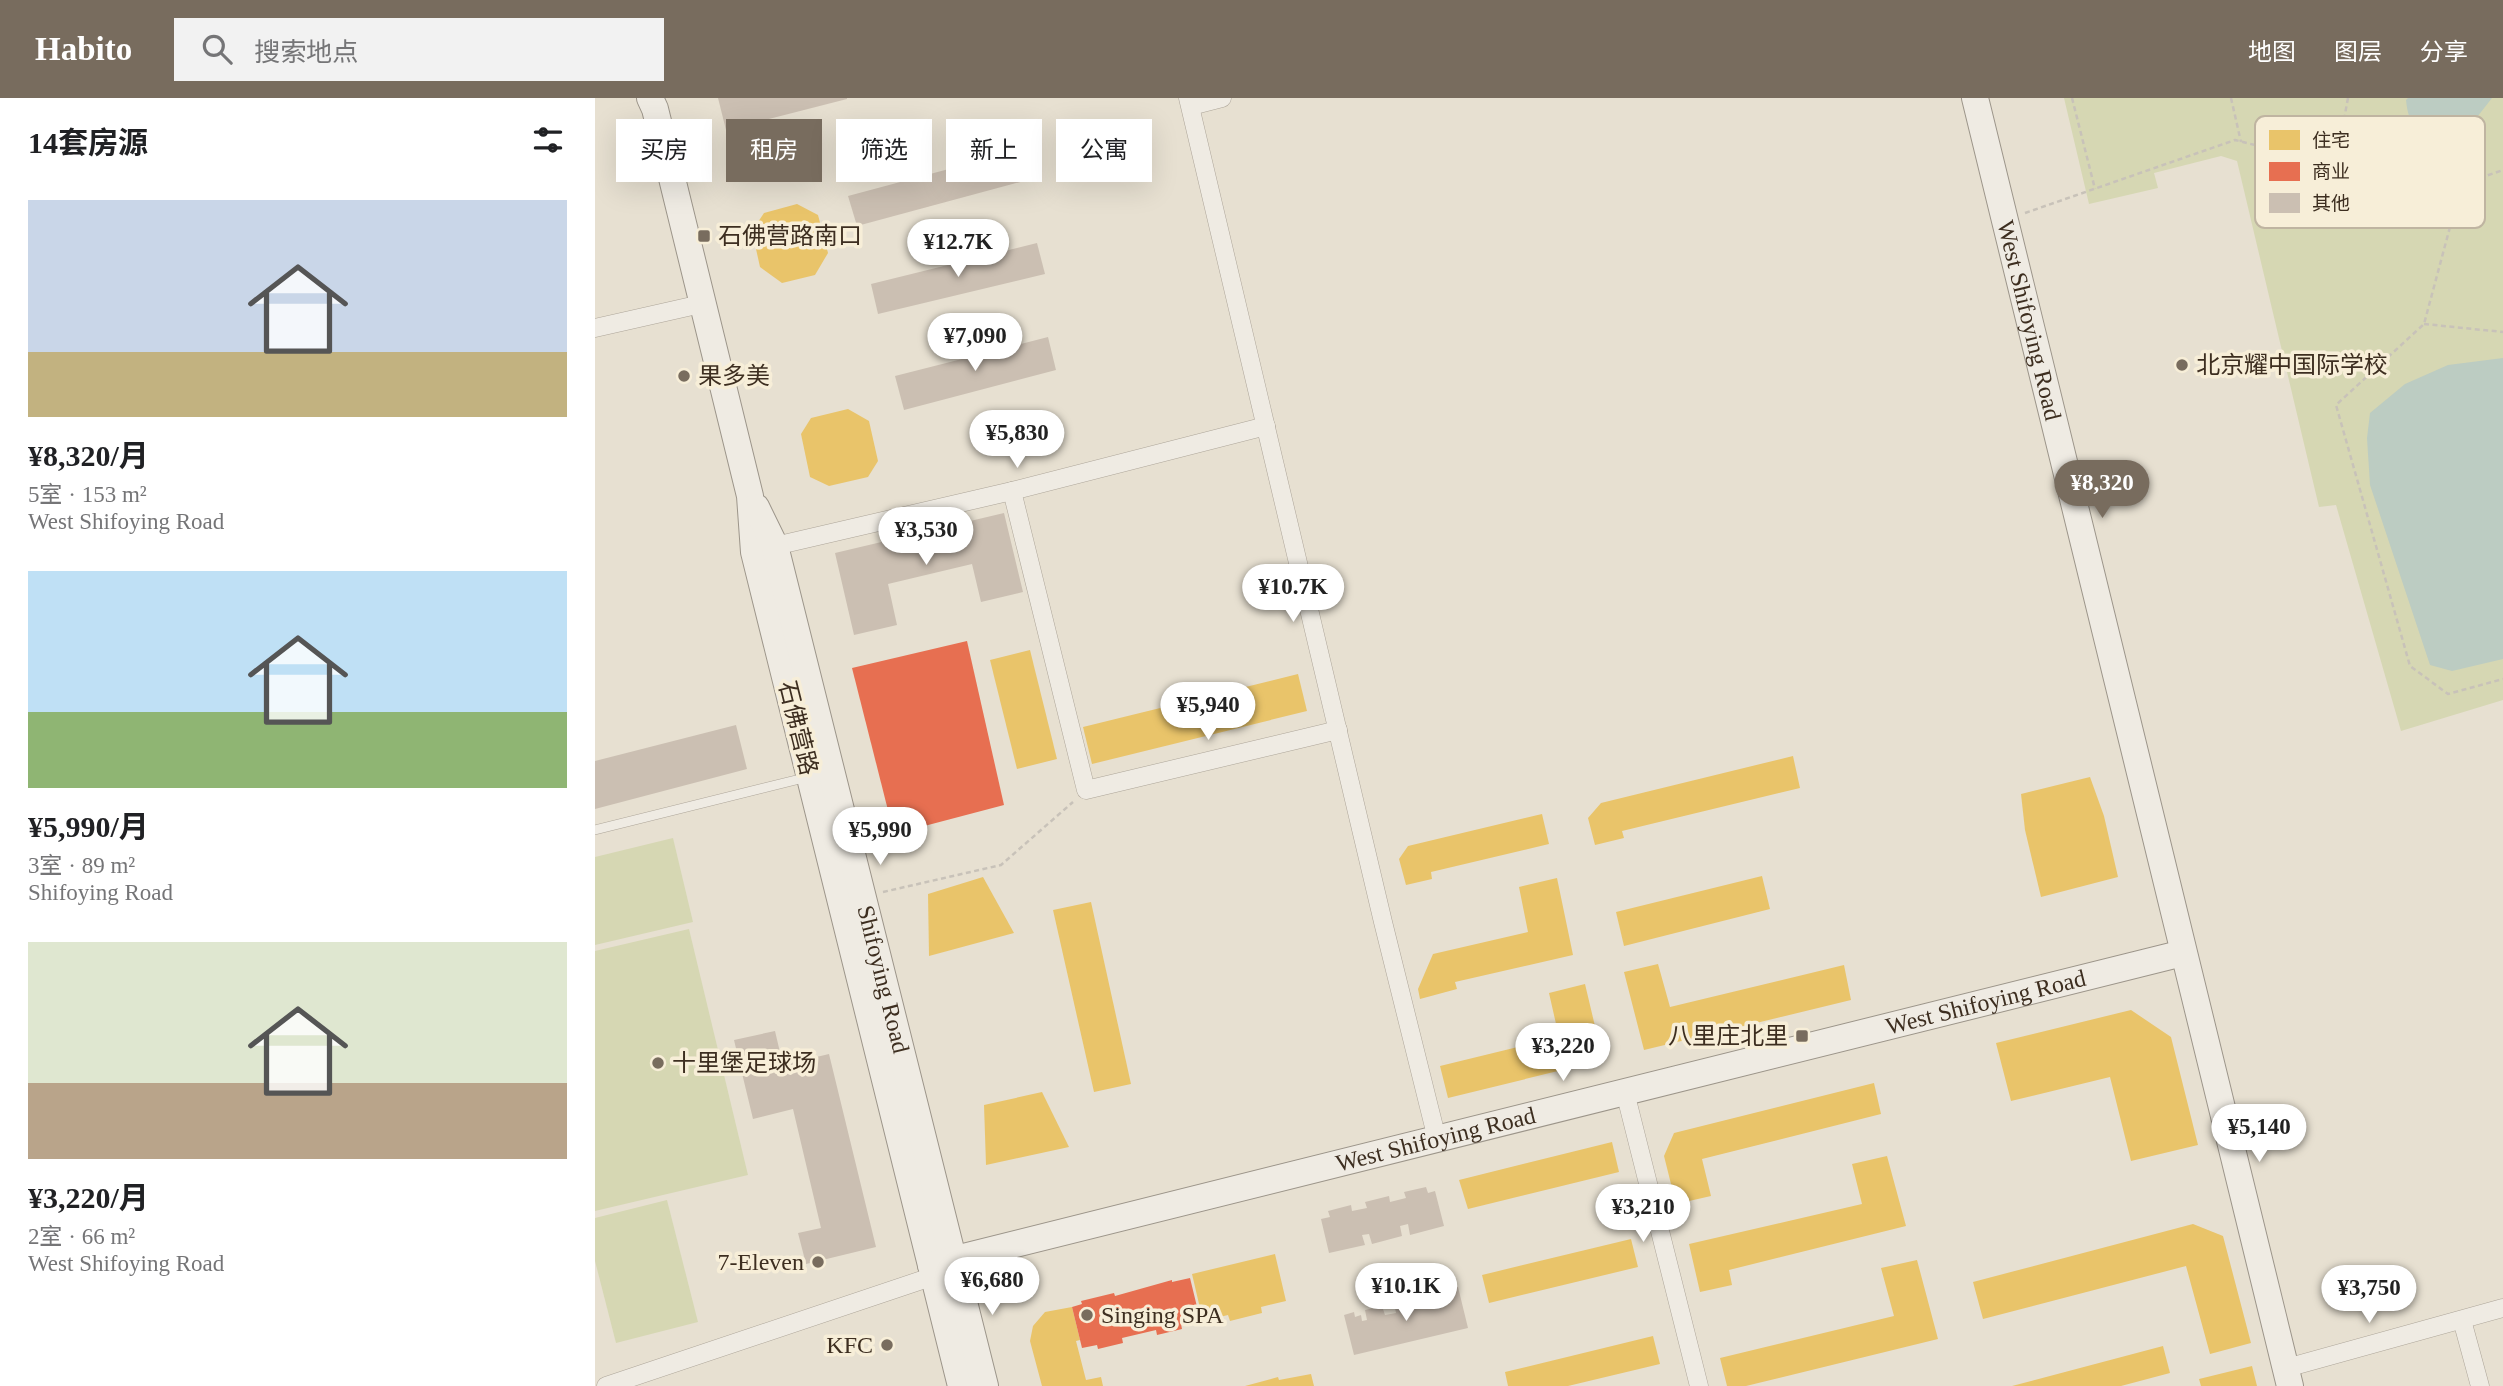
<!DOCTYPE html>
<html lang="zh">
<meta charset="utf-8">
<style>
:root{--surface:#fff;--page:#f2f2f2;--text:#202124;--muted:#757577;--accent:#786c5e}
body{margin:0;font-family:"Times New Roman","Noto Sans SC",serif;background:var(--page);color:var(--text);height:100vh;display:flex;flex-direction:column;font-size:26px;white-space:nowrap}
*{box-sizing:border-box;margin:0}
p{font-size:23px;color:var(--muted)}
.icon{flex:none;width:38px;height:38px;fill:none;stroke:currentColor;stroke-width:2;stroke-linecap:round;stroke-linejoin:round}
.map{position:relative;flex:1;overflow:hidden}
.panel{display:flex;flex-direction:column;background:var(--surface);width:595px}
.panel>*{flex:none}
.top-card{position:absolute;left:21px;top:21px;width:665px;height:63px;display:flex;gap:14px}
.price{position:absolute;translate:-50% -60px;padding:0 16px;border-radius:24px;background:#fff;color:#222;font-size:23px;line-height:46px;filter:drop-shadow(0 2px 4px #0008)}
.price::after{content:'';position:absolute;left:50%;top:42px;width:21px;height:16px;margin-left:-10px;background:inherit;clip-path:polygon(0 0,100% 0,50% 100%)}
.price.current{background:var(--accent);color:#fff}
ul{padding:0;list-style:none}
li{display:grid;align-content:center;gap:14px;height:371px;padding:0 28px}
li span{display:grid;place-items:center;height:217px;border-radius:0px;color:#555}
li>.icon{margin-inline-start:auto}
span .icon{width:126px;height:126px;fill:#fffc;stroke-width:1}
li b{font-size:30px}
h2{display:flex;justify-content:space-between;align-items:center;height:84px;padding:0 28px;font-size:30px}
.chip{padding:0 24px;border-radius:0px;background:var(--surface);box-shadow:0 7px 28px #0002;font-size:24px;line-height:63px}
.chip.current{background:var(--accent);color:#fff}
header{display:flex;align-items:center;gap:42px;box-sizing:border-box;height:98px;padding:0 35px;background:var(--accent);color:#fff}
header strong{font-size:33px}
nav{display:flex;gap:38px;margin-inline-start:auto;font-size:24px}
.search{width:490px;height:63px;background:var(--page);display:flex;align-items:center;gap:18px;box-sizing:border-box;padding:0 24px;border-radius:0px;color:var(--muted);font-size:26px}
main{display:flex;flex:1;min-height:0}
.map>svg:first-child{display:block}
.green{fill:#d6d7b3}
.water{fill:#bcccc2}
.homes{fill:#e9c46a}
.shops{fill:#e76f51}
.building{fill:#cbbfb2}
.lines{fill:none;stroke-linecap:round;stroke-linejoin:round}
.lane-casing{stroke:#ada599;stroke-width:10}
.street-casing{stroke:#ada599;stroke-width:19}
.secondary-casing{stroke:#9c958a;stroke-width:28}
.path{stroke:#c8c2b9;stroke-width:2.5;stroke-dasharray:5 3.5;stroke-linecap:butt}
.lane{stroke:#efebe3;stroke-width:9}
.street{stroke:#efebe3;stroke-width:18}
.secondary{stroke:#efebe3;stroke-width:26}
.poi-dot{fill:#786c5e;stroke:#f7eed8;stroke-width:2.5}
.labels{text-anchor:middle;stroke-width:7;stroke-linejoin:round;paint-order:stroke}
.poi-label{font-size:24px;fill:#3d2e20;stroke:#f7eed8;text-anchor:start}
.street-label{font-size:24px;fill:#3d2e20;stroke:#f7eed8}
.key{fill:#f7eed8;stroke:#bfb4a1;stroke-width:2}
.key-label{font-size:19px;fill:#3d2e20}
</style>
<header>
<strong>Habito</strong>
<div class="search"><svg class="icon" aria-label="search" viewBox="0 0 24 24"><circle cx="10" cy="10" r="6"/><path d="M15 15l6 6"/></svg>搜索地点</div>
<nav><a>地图</a><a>图层</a><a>分享</a></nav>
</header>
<main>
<section class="panel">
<h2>14套房源<svg class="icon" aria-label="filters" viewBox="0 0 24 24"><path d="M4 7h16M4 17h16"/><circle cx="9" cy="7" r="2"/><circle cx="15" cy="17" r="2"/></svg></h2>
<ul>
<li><span style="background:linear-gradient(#c9d6e8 70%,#c2b280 0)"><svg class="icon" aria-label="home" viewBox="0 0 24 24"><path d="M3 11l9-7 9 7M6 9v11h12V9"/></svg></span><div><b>¥8,320/月</b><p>5室 · 153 m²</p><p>West Shifoying Road</p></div></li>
<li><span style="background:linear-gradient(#bfe0f5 65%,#8fb573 0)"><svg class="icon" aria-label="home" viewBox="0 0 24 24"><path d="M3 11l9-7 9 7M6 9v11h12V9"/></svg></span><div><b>¥5,990/月</b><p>3室 · 89 m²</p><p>Shifoying Road</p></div></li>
<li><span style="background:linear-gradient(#dfe7d0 65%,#b9a48a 0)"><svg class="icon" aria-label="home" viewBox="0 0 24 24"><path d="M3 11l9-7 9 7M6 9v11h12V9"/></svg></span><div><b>¥3,220/月</b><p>2室 · 66 m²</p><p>West Shifoying Road</p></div></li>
</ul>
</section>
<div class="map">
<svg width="1908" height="1288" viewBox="0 0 1908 1288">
<rect width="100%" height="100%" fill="#e7e0d1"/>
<g class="green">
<path d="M1469 0H1908V602L1806 633 1741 407 1724 409 1642 63 1626 58 1559 75 1563 90 1494 106Z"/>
<path d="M78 740 98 824 0 847V759Z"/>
<path d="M94 831 153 1077 0 1113V853Z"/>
<path d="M72 1102 103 1224 21 1245 0 1163V1120Z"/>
</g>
<g class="water">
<path d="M1813 0H1897L1868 37 1846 44C1822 33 1814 30 1811 2Z"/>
<path d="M1908 260V561L1857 573 1835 567 1775 387 1772 340 1775 315 1810 286 1853 267Z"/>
</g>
<g class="homes">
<path d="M202 106 223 117 233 155 220 177 187 185 165 169 157 133 169 115Z"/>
<path d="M253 311 274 323 283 363 273 379 234 388 215 379 206 336 216 320Z"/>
<path d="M435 552 462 661 422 671 395 562Z"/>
<path d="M703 576 712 613 497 666 488 629Z"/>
<path d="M1198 658 1205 690 1027 733 1029 740 1000 747 993 720 1006 705Z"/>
<path d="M1495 679 1509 718 1523 779 1446 799 1430 732 1426 696Z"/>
<path d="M947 716 954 746 836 774 837 781 811 787 804 761 813 748Z"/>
<path d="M1167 778 1175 811 1029 848 1021 814Z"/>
<path d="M388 779 419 835 334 858 333 796Z"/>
<path d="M962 780 978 857 860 884 862 891 825 901 823 891 838 856 933 834 924 789Z"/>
<path d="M496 804 536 986 499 994 458 812Z"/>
<path d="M1063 866 1075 909 1249 867 1256 902 1049 952 1029 874Z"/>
<path d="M990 886 1008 962 853 1000 845 968 964 939 954 895Z"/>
<path d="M1536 912 1576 939 1603 1047 1536 1063 1515 979 1416 1003 1401 945Z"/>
<path d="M1279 985 1286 1016 1107 1061 1116 1098 1081 1106 1069 1058 1079 1035Z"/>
<path d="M447 994 474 1049 391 1067 389 1007Z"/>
<path d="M1017 1044 1024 1074 873 1111 864 1082Z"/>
<path d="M1292 1058 1311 1128 1134 1172 1137 1187 1105 1194 1094 1146 1267 1106 1257 1066Z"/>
<path d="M1598 1126 1628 1138 1656 1245 1615 1256 1591 1168 1388 1221 1378 1184Z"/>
<path d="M1036 1141 1043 1169 894 1205 887 1177Z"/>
<path d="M680 1156 691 1203 666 1209 667 1215 635 1223 633 1217 608 1223 597 1176Z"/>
<path d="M1322 1162 1343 1241 1151 1288H1132L1125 1260 1299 1218 1286 1170Z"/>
<path d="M477 1209 485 1242 481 1243 491 1282 506 1279 508 1288H447L435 1243 438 1228 450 1214Z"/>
<path d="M1058 1238 1065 1266 973 1288H913L910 1274Z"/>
<path d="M1568 1248 1575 1275 1526 1288H1417Z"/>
<path d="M1657 1268 1662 1288H1606L1604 1281Z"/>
<path d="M716 1276 719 1288H650L683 1279 684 1282Z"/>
</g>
<g class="shops">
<path d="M372 543 409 707 299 736 257 570Z"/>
<path d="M595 1180 605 1221 586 1226 587 1231 562 1237 561 1232 527 1240 528 1245 503 1251 502 1247 487 1250 477 1209 487 1206 486 1203 519 1195 520 1198 577 1182V1184Z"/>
</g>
<g class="building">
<path d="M123 0H252V1L131 32Z"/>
<path d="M421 53 429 83 262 128 253 98Z"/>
<path d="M442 145 450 176 283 216 276 186Z"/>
<path d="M453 239 461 272 309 312 300 278Z"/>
<path d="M409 415 428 494 386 504 377 466 293 486 302 527 259 537 240 455Z"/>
<path d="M141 627 152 671 0 711V663Z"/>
<path d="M180 933 188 967 234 956 281 1149 211 1166 203 1135 226 1130 198 1011 158 1021 139 942Z"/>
<path d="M831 1089 833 1095 840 1093 849 1128 815 1137 813 1126 805 1128 807 1138 777 1146 774 1136 767 1137 770 1147 734 1155 726 1121 735 1119 733 1113 756 1107 757 1113 772 1110 770 1104 794 1098 795 1104 811 1100 809 1094Z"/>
<path d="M863 1189 873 1230 759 1257 749 1217 759 1214 760 1219 766 1217 767 1223 772 1222 770 1212 787 1208 790 1217 801 1215 799 1205 815 1201 818 1211 829 1208 826 1198 843 1194 845 1204 851 1203 850 1197 855 1195 854 1192Z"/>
</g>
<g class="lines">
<g class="lane-casing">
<path id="lane" d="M0 732 213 679"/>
</g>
<g class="street-casing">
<g id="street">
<path d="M593 0 788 824 842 1041"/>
<path d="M596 8 627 0"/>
<path d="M0 230 106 206"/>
<path d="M417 393 491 692 743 632"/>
<path d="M180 448 417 393 671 328"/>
<path d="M1030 994 1104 1288"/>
<path d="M1867 1222 1885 1288"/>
<path d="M1691 1270 1908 1210"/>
<path d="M11 1288 339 1178"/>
</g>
</g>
<g class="secondary-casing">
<g id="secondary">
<path d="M55 0 60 11 155 398 159 454 366 1288"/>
<path id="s1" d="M1380 0 1695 1288"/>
<path id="s2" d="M161 409 180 448 390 1288"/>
<path id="s3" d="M336 1167 1588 855"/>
</g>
</g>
<g class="path">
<path d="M1477 0 1500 91"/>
<path d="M1636 0 1646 44"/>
<path d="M1753 0C1744 47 1742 60 1790 77"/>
<path d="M1866 88 1829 226 1741 307 1815 568 1853 596 1908 581"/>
<path d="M1430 115 1640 42 1845 94 1908 72"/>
<path d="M1829 226 1908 234"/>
<path d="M288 794 406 767 478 704"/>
</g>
<use href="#lane" class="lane"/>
<use href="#street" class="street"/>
<use href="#secondary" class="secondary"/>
</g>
<g class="poi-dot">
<rect x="102" y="131" width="14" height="14" rx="3.5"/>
<circle cx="1587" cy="267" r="7"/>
<circle cx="89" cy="278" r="7"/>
<rect x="1200" y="931" width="14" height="14" rx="3.5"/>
<circle cx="63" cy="965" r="7"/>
<circle cx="223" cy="1164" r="7"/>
<circle cx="492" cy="1217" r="7"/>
<circle cx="292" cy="1247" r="7"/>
</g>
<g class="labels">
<g class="poi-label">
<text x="123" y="146">石佛营路南口</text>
<text x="1601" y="275">北京耀中国际学校</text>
<text x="103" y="286">果多美</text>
<text x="1193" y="946" text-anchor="end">八里庄北里</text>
<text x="77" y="973">十里堡足球场</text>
<text x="209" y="1172" text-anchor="end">7-Eleven</text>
<text x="506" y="1225">Singing SPA</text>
<text x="278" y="1255" text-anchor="end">KFC</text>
</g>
<g class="street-label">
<text dy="8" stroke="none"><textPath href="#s1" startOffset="229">West Shifoying Road</textPath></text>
<text transform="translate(203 630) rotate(76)" y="8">石佛营路</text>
<text dy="8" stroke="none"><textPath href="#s2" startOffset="490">Shifoying Road</textPath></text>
<text dy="8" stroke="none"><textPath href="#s3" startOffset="1087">West Shifoying Road</textPath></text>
<text dy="8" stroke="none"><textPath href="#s3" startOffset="520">West Shifoying Road</textPath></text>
</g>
</g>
<rect x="1660" y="18" width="230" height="112" rx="10" class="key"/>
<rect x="1674" y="32" width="31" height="20" fill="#e9c46a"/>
<rect x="1674" y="64" width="31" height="19" fill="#e76f51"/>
<rect x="1674" y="95" width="31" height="20" fill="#cbbfb2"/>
<g class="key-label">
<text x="1717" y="49">住宅</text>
<text x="1717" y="80">商业</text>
<text x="1717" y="112">其他</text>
</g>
</svg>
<b class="price" style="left:363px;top:181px">¥12.7K</b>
<b class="price" style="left:380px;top:275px">¥7,090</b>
<b class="price" style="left:422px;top:372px">¥5,830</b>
<b class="price current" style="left:1507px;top:422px">¥8,320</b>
<b class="price" style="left:331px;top:469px">¥3,530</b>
<b class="price" style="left:698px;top:526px">¥10.7K</b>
<b class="price" style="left:613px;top:644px">¥5,940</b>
<b class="price" style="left:285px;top:769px">¥5,990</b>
<b class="price" style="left:968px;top:985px">¥3,220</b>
<b class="price" style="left:1664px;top:1066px">¥5,140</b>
<b class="price" style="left:1048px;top:1146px">¥3,210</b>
<b class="price" style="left:397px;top:1219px">¥6,680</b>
<b class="price" style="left:811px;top:1225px">¥10.1K</b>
<b class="price" style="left:1774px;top:1227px">¥3,750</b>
<div class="top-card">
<a class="chip">买房</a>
<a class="chip current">租房</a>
<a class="chip">筛选</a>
<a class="chip">新上</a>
<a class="chip">公寓</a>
</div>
</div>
</main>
